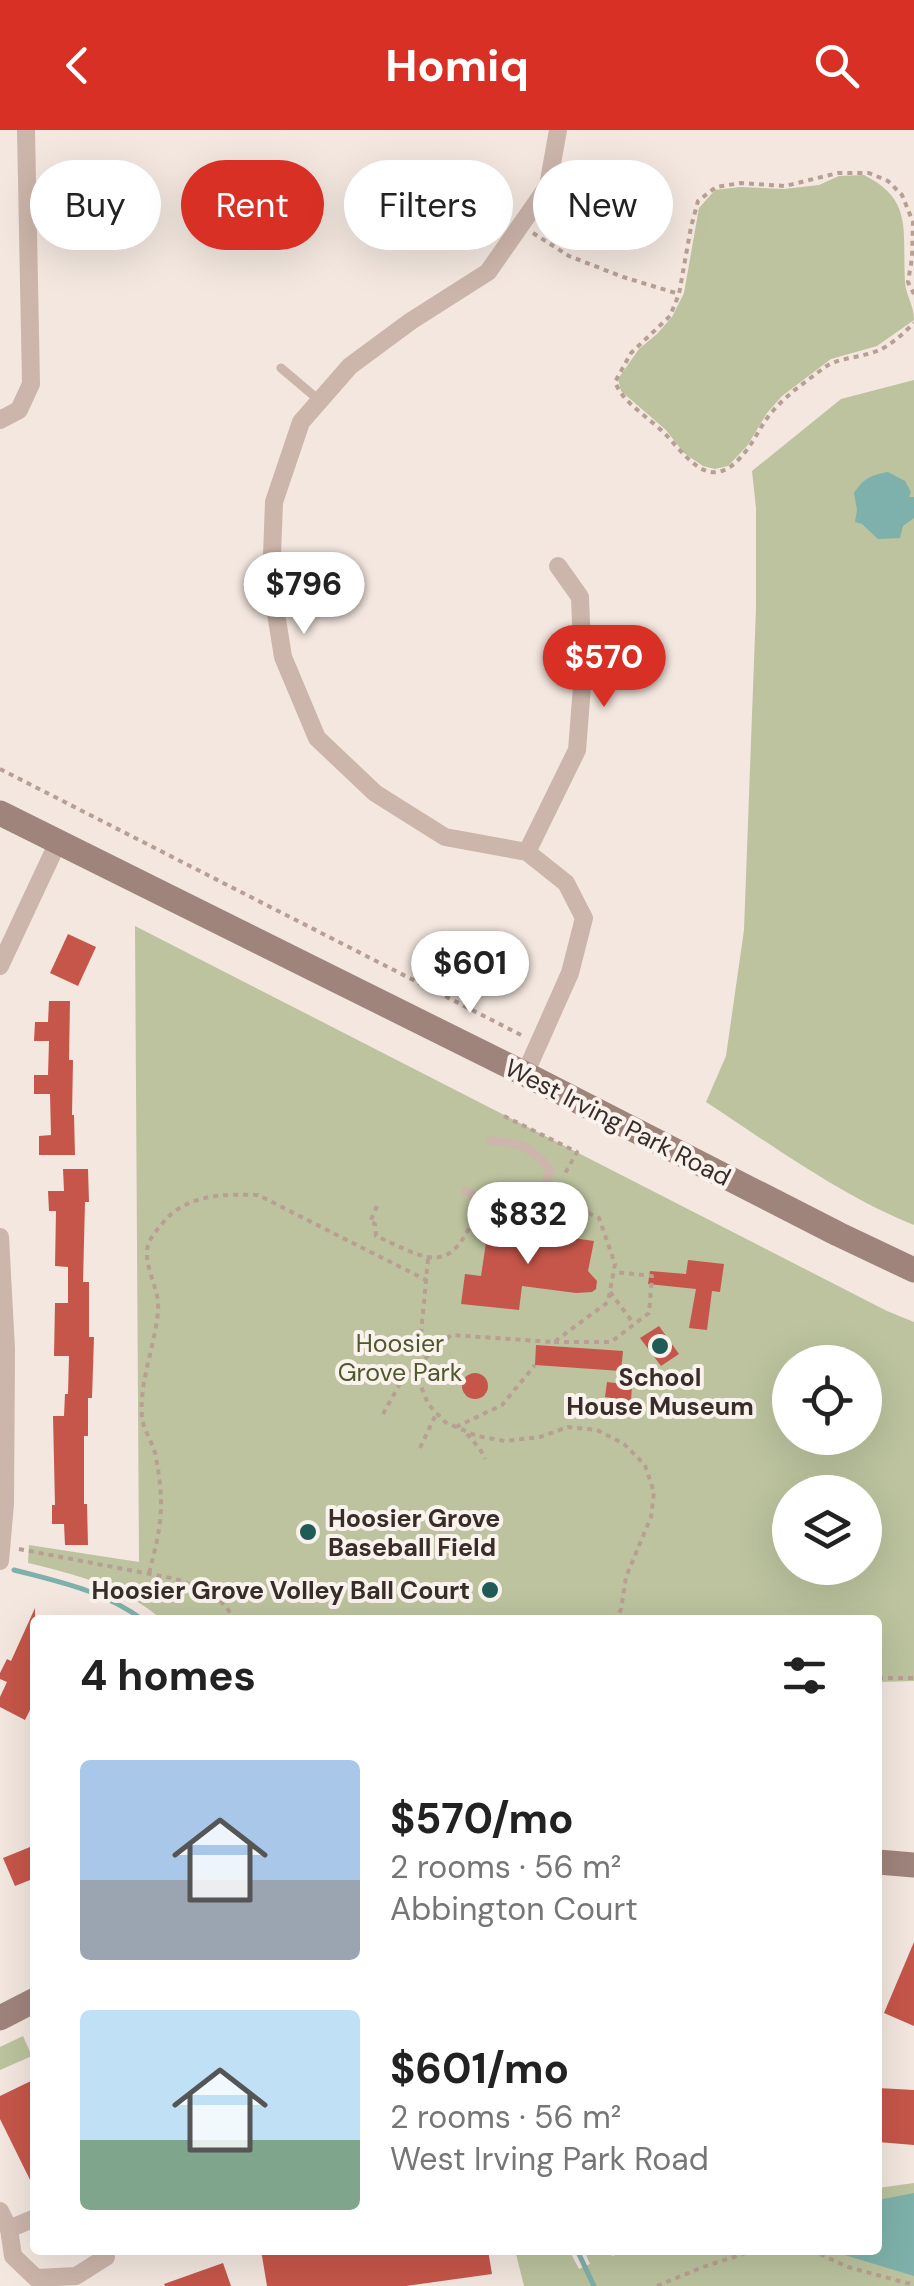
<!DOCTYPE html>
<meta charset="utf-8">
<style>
:root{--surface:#fff;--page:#f2f2f2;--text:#222;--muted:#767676;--accent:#d93025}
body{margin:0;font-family:"DM Sans",sans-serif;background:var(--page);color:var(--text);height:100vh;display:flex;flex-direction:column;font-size:38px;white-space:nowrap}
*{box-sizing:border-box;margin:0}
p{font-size:32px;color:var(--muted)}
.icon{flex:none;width:55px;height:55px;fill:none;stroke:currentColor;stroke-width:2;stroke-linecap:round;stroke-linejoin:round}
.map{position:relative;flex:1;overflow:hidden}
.side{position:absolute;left:30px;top:1485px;width:852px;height:640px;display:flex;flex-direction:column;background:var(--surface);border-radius:10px;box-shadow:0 10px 40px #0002}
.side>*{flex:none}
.guide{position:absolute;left:30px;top:30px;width:855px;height:90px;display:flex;gap:20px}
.tools{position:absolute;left:772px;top:1215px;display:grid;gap:20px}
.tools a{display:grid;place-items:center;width:110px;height:110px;border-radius:50%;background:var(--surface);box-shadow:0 10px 40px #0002;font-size:50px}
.price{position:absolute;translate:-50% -85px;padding:0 22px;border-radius:35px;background:#fff;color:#222;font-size:32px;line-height:65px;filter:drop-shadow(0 2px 5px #0008)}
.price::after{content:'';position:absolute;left:50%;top:60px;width:30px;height:22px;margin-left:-15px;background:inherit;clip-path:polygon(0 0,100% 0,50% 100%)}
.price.current{background:var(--accent);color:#fff}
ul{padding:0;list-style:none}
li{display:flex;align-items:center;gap:30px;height:250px;padding:0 50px}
li span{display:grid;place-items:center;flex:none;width:280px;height:200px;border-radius:10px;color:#555}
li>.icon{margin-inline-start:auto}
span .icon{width:120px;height:120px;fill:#fffc;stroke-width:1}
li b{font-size:42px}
h2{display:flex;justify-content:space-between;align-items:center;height:120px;padding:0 50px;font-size:42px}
.tag{padding:0 35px;border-radius:45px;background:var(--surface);box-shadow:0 10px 40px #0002;font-size:35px;line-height:90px}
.tag.current{background:var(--accent);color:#fff}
header{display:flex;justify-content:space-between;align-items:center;height:130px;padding:0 50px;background:var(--accent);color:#fff;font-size:45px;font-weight:700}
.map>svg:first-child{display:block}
.green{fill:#bcc39e;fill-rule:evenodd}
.water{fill:#7eb1ab}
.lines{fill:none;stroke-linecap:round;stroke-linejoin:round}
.stream{stroke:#7eb1ab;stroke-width:5}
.building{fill:#c6564a}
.path{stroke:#b89f94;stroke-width:4;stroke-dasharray:5 5;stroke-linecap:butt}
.lane{stroke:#ccb5aa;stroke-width:9}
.street{stroke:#ccb5aa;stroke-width:18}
.secondary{stroke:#9f847c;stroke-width:25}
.poi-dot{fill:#1f5b57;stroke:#faf2ec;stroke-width:4}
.labels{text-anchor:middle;stroke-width:8;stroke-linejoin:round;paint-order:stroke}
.street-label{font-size:25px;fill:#392d2a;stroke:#faf2ec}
.park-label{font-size:25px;fill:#4e582d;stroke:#faf2ec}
.poi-label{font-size:25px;font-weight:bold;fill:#392d2a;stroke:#faf2ec}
</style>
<header><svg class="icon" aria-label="back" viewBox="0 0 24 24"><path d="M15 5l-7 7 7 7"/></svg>Homiq<svg class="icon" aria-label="search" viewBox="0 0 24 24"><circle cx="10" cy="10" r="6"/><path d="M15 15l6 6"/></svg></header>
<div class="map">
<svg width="914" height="2156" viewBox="0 0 914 2156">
<rect width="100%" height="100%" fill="#f3e7df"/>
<g class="green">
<path d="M864 45C914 70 902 101 905 152 906 166 914 175 914 190L877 216 831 229 782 266 767 283 747 316 728 336 715 339 703 336 684 323 666 300 621 261 618 249 639 219 657 204 672 187 684 163 699 78 715 60 740 57 784 59 819 55 839 46Z"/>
<path d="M914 250V1095C843 1067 770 1014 706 972L726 926 744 800 756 478V378L752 341 841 269Z"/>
<path d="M135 796 887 1181 914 1192V1551L878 1552V1490H162C126 1457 74 1444 28 1433L29 1415 139 1432ZM790 1232H865V1308H790ZM790 1362H865V1438H790Z"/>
<path d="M23 1906 32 1926 0 1940V1917Z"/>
<path d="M914 2053V2156H524L515 2120H569L579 2139 590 2134 584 2120H608L612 2126 631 2120H878V2058Z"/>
</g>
<g class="water">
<path d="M888 342 905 351 911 362 909 367H914V388L903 396 900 408 878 409 862 394 855 392 857 380 854 363C864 348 871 345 888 342Z"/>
<path d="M914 2063V2146L838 2123 835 2120H878V2070Z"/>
</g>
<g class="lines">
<g class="stream">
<path d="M14 1440C60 1452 104 1461 143 1490"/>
<path d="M577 2120 594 2156"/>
</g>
</g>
<g class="building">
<path d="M68 804 96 817 78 856 50 843Z"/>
<path d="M49 871H70L69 930H73L72 985H74L75 1025H39V1006L51 1005 50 964H34V945H48L49 911H34L35 892H48Z"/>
<path d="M63 1039H88L89 1072H85L83 1152H89V1207H94L92 1268H88V1306H84V1374H87L88 1415H65L64 1394H52V1375H55L53 1286H64L65 1264H68L69 1226H54L55 1173H68V1137L55 1136 56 1081H49L48 1061H64Z"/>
<path d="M489 1093 531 1097 530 1102 594 1111 588 1141 597 1151 596 1159 592 1162 576 1163 522 1156 519 1180 461 1174 465 1144 481 1146Z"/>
<path d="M688 1130 724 1134 720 1162 712 1161 707 1200 689 1198 696 1159 648 1154 650 1141 686 1144Z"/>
<path d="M659 1196 679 1224 661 1236 640 1208Z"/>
<path d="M536 1215 623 1221 621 1241 535 1235Z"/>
<circle cx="475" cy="1256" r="13"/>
<path d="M607 1252 632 1255 631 1271 605 1267Z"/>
<path d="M35 1478V1570L25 1590 0 1577V1567L7 1552 0 1549V1543L7 1529 11 1531Z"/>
<path d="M35 1715V1748L15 1756 3 1728Z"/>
<path d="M914 1812V1896L884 1883Z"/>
<path d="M35 1949V2060L0 1989V1966Z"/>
<path d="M878 1958 914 1960V2015L878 2012Z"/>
<path d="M261 2120H488L492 2144 406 2156H267Z"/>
<path d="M223 2133 231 2156H165L164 2154Z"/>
</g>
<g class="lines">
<g class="path">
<path d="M533 103 569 126 623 147 679 164"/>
<path d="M914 164 908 152 912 128 913 92 902 65 888 51 869 43H838L785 56 741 53 716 57 698 71 691 97 679 164 670 186 631 223 615 252C624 275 651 288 668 307 694 336 714 362 746 321 756 308 762 293 772 282 787 264 807 251 825 237 840 227 860 228 877 221 890 216 904 203 914 193"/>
<path d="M0 639 525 907"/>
<path d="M504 986 577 1022 563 1047"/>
<path d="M377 1076 370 1092 375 1094 376 1106C422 1126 448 1149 473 1089L487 1085"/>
<path d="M522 1090 537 1092 545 1079"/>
<path d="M428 1129 417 1246 428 1274 445 1292 477 1306 505 1311 540 1307 568 1297 597 1300 624 1314 645 1335 654 1362 651 1387 626 1447 621 1479 616 1490"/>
<path d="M610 1162 634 1194"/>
<path d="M554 1212H611L649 1183 652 1146 615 1142"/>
<path d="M383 1284 402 1250 451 1205 554 1212 608 1172 615 1134 599 1088 555 1068"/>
<path d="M456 1297 502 1275 535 1235"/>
<path d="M467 1304 480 1319 485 1329"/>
<path d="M420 1318 437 1282"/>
<path d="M19 1419 176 1449 215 1465 237 1490"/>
<path d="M149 1443C162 1395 165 1373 155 1323 152 1311 143 1299 142 1287 139 1252 155 1216 158 1181 160 1160 146 1142 147 1121 147 1112 155 1102 161 1095 185 1064 222 1064 258 1065L426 1150"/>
<path d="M878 1548H914"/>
<path d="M811 2120 848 2137 914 2155"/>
<path d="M657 2156 703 2137 755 2120"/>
</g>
<g class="lane">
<path d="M281 238 320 271"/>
<path d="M466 1061C488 1071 524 1087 542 1063 546 1057 547 1047 550 1040 533 1017 518 1012 491 1011"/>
</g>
<g class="street">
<path d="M0 290 19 280 31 254 26 0"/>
<path d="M527 722 577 620 583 544 580 467 558 436"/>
<path d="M0 836 58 712"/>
<path d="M525 944 570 843 584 788 566 753 527 722 445 707 375 663 317 608 283 527 271 452 274 372 301 292 350 236 411 191 488 142 548 56 558 0"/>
<path d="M0 1107 6 1219 5 1374 0 1431"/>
<path d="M0 2081 9 2099 13 2126 36 2148 76 2146 106 2127V2120"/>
<path d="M9 2099 35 2088"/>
</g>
<g class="secondary">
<path d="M0 683 525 944 838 1104 914 1140"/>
<path d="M878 1732 914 1735"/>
<path d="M0 1888 35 1870"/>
</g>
</g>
<g class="poi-dot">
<circle cx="660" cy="1216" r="10"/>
<circle cx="308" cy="1402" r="10"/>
<circle cx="490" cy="1460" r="10"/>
</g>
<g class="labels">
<g class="street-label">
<text transform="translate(618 992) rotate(27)" y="9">West Irving Park Road</text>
</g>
<g class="park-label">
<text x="400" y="1222">Hoosier<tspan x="400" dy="29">Grove Park</tspan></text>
</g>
<g class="poi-label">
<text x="660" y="1256">School<tspan x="660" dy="29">House Museum</tspan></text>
<text x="328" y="1397" text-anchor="start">Hoosier Grove<tspan x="328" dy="29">Baseball Field</tspan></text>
<text x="470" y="1469" text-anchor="end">Hoosier Grove Volley Ball Court</text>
</g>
</g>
</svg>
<div class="tools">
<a><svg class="icon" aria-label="locate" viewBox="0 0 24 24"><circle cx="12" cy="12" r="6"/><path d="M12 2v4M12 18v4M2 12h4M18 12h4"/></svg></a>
<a><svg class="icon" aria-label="layers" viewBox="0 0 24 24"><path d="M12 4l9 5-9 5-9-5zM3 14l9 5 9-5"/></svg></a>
</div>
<b class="price" style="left:304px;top:507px">$796</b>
<b class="price current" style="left:604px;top:580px">$570</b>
<b class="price" style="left:470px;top:886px">$601</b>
<b class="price" style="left:528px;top:1137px">$832</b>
<div class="guide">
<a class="tag">Buy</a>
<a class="tag current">Rent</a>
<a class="tag">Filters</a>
<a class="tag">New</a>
</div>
<section class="side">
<h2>4 homes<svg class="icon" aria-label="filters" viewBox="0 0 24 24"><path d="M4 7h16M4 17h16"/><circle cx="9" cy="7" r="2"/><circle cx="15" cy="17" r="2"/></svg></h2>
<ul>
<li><span style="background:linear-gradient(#a9c7e8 60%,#9aa5b1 0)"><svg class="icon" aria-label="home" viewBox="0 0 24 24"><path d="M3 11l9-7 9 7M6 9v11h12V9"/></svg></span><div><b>$570/mo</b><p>2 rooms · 56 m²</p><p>Abbington Court</p></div></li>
<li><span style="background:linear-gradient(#bfe0f5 65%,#7fa58c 0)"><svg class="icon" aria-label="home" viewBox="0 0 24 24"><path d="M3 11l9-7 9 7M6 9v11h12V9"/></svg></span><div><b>$601/mo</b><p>2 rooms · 56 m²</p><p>West Irving Park Road</p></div></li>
</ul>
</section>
</div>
